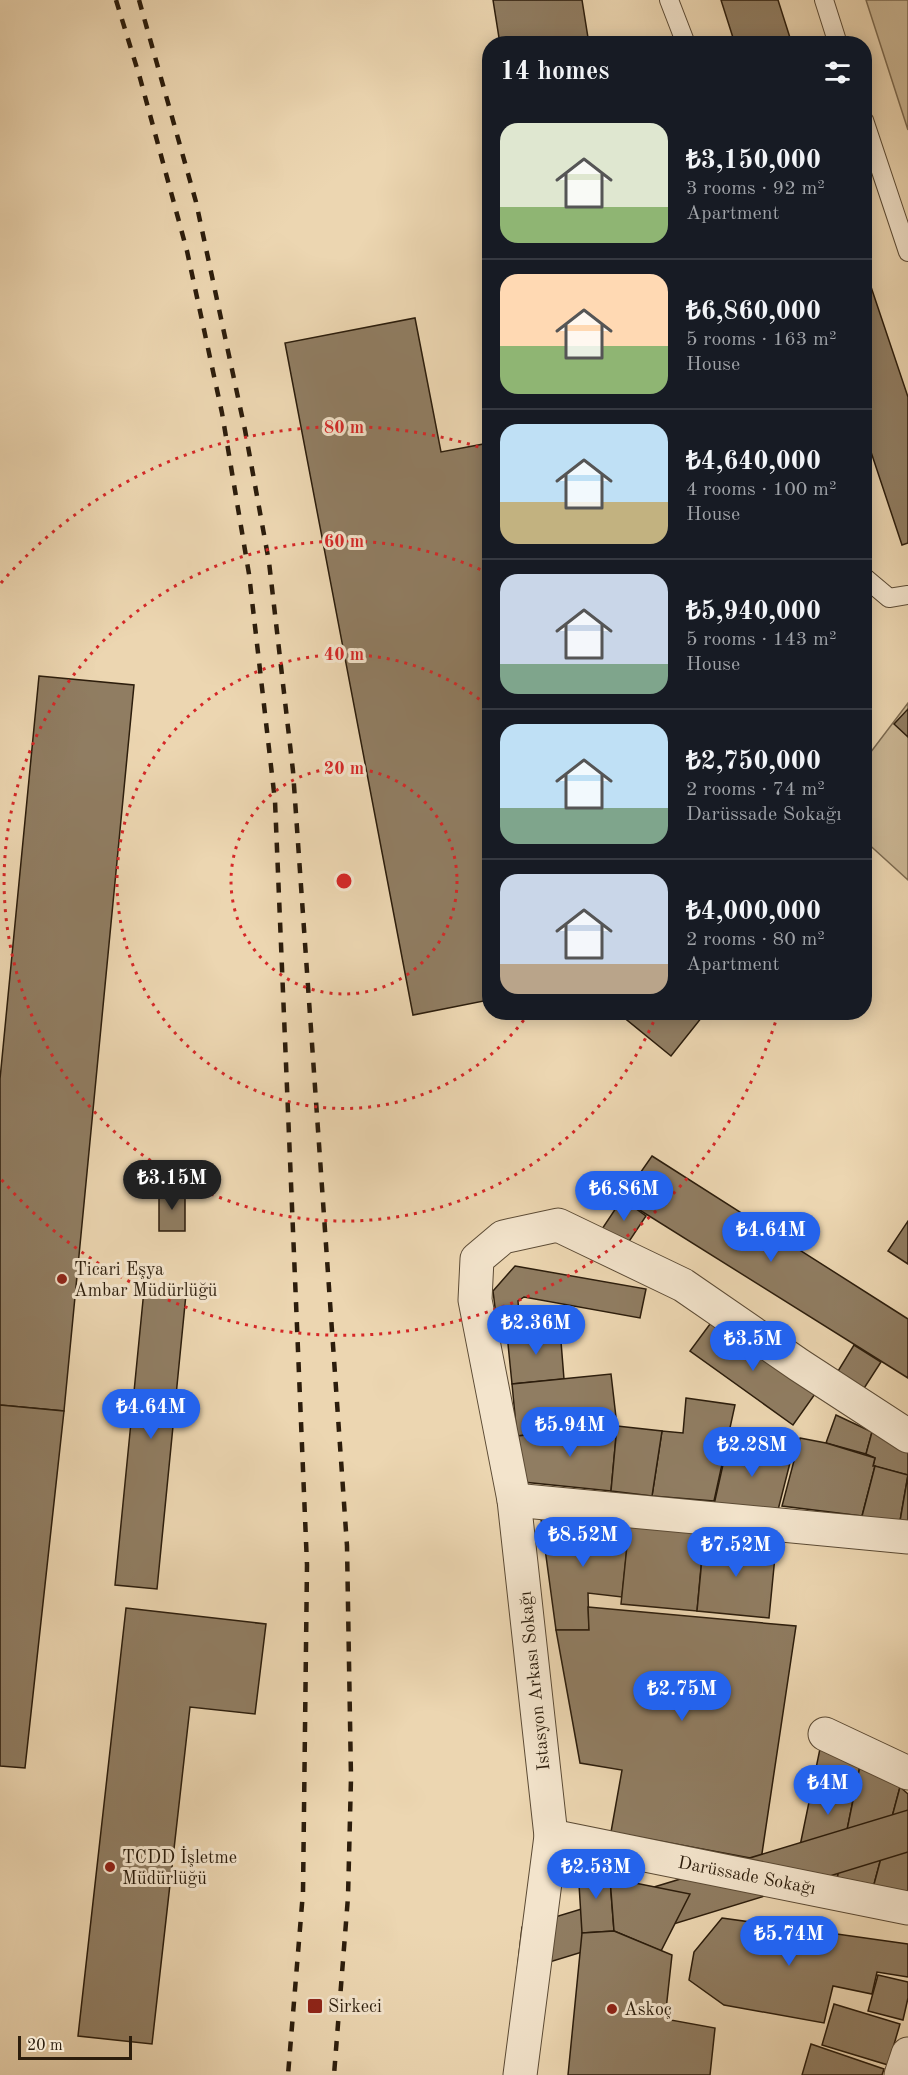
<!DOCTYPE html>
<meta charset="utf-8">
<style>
:root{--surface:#171b24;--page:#242831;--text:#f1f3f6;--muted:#9ea1a6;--line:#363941;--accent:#2563eb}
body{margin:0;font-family:"Old Standard TT",serif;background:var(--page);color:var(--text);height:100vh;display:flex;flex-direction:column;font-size:22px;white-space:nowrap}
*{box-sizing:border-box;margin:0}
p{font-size:20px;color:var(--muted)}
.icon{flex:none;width:33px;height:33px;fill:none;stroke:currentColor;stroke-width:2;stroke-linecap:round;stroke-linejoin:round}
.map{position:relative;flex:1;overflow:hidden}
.panel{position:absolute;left:482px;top:36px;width:390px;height:984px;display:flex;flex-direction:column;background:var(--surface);border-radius:24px;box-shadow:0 3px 15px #0003}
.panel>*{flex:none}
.scale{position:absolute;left:18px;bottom:15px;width:114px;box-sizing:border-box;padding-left:6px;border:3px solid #2c1d0c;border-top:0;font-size:16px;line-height:21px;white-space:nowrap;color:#2c1d0c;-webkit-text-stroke:4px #f3e4cc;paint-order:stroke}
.price{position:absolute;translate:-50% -51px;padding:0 14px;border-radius:21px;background:var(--accent);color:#fff;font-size:20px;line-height:39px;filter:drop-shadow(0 2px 3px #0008)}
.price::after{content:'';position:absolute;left:50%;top:36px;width:18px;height:14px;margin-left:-9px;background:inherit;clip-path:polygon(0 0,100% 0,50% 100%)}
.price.selected{background:#222;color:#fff}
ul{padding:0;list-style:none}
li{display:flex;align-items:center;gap:18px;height:150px;padding:0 18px}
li+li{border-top:2px solid var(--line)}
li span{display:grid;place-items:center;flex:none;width:168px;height:120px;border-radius:18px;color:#555}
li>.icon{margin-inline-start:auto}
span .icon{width:72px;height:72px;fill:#fffc;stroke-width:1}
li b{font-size:26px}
h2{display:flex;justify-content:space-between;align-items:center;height:72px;padding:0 18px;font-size:26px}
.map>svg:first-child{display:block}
.green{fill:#cbb795;stroke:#7c6a50;stroke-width:1.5}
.building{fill:#907d62;stroke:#2c1d0c;stroke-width:1.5}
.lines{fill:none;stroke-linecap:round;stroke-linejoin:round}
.lane-casing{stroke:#5c4b35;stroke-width:20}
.street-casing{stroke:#5c4b35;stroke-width:35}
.lane{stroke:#f3e4cc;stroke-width:18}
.street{stroke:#f3e4cc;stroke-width:33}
.rail{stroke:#2c1d0c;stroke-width:4.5;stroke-dasharray:10 10;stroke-linecap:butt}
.ring{fill:none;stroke:#d62828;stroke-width:3;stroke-dasharray:3 6}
.poi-dot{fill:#8f2418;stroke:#f3e4cc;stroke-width:2}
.labels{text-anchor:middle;stroke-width:6;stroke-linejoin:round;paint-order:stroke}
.poi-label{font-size:18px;fill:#2c1d0c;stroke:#f3e4cc;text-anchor:start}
.street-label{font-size:18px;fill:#2c1d0c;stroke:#f3e4cc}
.centre{fill:#d62828;stroke:#f3e4cc;stroke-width:3}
.ring-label{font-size:18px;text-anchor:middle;font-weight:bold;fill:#d62828;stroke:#f3e4cc;stroke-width:6;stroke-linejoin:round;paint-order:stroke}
</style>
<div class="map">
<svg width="908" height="2075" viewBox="0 0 908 2075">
<rect width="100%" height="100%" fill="#ecd6b1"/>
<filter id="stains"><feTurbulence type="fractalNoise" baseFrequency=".00333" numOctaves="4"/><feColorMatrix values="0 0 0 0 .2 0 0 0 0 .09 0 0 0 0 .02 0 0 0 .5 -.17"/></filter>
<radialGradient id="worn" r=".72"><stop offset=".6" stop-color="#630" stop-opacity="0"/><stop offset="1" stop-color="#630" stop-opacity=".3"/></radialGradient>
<g class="green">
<path d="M866 0H908V130Z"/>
<path d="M908 703V880L864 840V761Z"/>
</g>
<g class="building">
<path d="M493 0H582L589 44H500Z"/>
<path d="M721 0H778L792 44H735Z"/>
<path d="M864 266 908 397V543L902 545 864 431Z"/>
<path d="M415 318 441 452 489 443V1000L413 1015 285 343Z"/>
<path d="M39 676 134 685 64 1411 0 1405V1079Z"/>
<path d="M908 709V737L894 724Z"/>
<path d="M624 1012H706L671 1056 622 1016Z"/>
<path d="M652 1156 908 1319V1378L622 1199Z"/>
<rect x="159" y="1191" width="26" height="40"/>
<path d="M622 1199 646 1216 626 1246 602 1229Z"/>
<path d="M908 1221V1264L888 1251Z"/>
<path d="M515 1266 646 1289 640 1318 524 1297 518 1301 520 1328 498 1331 493 1291Z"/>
<path d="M144 1290 186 1294 157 1589 115 1585Z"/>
<path d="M713 1320 815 1394 793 1425 690 1351Z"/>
<path d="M560 1329 564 1379 512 1384 507 1334Z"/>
<path d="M854 1345 881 1362 861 1393 835 1376Z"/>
<path d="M611 1374 617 1426 517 1436 512 1384Z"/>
<path d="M686 1398 735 1405 714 1501 652 1496 662 1431 683 1433Z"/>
<path d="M0 1405 64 1411 25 1768 0 1766Z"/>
<path d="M836 1415 872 1432 866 1454 826 1443Z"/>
<path d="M617 1426 611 1491 523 1482 517 1436Z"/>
<path d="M617 1426 662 1431 652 1496 611 1491Z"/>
<path d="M872 1432 908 1448V1475L873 1466 875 1458 866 1454Z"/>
<path d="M729 1438 793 1451 777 1514 713 1509Z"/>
<path d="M800 1438 826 1443 875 1458 873 1466H875L862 1516 782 1506Z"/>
<path d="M875 1466 908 1475 900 1521 861 1520Z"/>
<path d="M908 1475V1522L900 1521Z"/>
<path d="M541 1519 629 1529 622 1597 588 1593 589 1630H556Z"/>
<path d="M629 1526 704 1534 697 1611 621 1604Z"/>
<path d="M704 1538 776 1546 769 1618 697 1611Z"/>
<path d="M588 1607 796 1626 761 1860 611 1832 622 1770 580 1763 556 1630H589Z"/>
<path d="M126 1608 266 1624 255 1714 190 1707 152 2044 78 2036Z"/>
<path d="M822 1739 860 1766 836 1884 794 1875Z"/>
<path d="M860 1766 900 1787 873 1888 836 1884Z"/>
<path d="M900 1787 908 1794V1892L873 1888Z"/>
<path d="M908 1810V1852L517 1972 522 1927Z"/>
<path d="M609 1867 614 1931 582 1933 578 1868Z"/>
<path d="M610 1878 690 1894 661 1951 614 1931Z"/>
<path d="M722 1918 908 1944V1977L877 1972 872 1994 833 1986 824 2023 724 2005 689 1980 694 1952Z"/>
<path d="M614 1931 672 1955 665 2019 715 2028 710 2075H568L582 1933Z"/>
<path d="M878 1975 908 1982V1998L903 2020 868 2011Z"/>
<path d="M834 2004 900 2024 888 2065 822 2045Z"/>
<path d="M811 2044 884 2069 882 2075H802Z"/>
</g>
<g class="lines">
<g class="lane-casing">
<g id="lane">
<path d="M669 0 686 44"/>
<path d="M824 0 838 44"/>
<path d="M864 120 908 252"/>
<path d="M864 577 889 598 908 595"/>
</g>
</g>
<g class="street-casing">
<g id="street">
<path d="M514 1500 908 1537"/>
<path d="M825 1734 908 1773"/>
<path d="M551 1836 908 1908"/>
<path d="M520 2075 551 1836 514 1500 475 1300 477 1259 503 1237 558 1225 683 1285 799 1365 908 1436"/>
<path d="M901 2075 908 2054"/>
</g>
</g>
<use href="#lane" class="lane"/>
<use href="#street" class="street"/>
<g class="rail">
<path d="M116 0 140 78 187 251 222 413 249 574 275 801 307 1565 303 1892 288 2075"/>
<path d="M139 0 196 202 245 430 269 562 293 771 347 1546 351 1778 348 1897 334 2075"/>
</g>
</g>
<g class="ring">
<circle cx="344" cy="881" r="113"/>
<path d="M529 1013A227 227 0 1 1 488 706"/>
<path d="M657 1014A340 340 0 1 1 488 573"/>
<path d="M778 1014A454 454 0 0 1 1 1179M1 583A454 454 0 0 1 488 450"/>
</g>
<g class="poi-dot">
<circle cx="62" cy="1279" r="6"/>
<circle cx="110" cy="1867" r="6"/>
<rect x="307" y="1998" width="16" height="16" rx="3"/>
<circle cx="612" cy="2009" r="6"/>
</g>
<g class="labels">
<g class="poi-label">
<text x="74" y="1275">Ticari Eşya<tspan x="74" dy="21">Ambar Müdürlüğü</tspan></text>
<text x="122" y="1863">TCDD İşletme<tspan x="122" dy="21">Müdürlüğü</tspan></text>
<text x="328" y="2012">Sirkeci</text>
<text x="624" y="2015">Askoç</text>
</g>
<g class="street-label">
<text transform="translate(534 1681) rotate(-96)" y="6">Istasyon Arkası Sokağı</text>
<text transform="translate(747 1875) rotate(11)" y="6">Darüssade Sokağı</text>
</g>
</g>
<circle cx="344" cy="881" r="9" class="centre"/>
<g class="ring-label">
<text x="344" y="433">80 m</text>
<text x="344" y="547">60 m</text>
<text x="344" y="660">40 m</text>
<text x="344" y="774">20 m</text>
</g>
<rect width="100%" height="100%" filter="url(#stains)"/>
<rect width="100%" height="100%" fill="url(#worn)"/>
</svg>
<div class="scale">20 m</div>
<b class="price selected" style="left:172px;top:1211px">₺3.15M</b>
<b class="price" style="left:624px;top:1222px">₺6.86M</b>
<b class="price" style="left:771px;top:1263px">₺4.64M</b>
<b class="price" style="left:536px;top:1356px">₺2.36M</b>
<b class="price" style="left:753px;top:1372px">₺3.5M</b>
<b class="price" style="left:151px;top:1440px">₺4.64M</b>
<b class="price" style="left:570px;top:1458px">₺5.94M</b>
<b class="price" style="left:752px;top:1478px">₺2.28M</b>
<b class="price" style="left:583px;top:1568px">₺8.52M</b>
<b class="price" style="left:736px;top:1578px">₺7.52M</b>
<b class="price" style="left:682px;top:1722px">₺2.75M</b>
<b class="price" style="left:828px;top:1816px">₺4M</b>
<b class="price" style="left:596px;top:1900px">₺2.53M</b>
<b class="price" style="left:789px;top:1967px">₺5.74M</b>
<section class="panel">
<h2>14 homes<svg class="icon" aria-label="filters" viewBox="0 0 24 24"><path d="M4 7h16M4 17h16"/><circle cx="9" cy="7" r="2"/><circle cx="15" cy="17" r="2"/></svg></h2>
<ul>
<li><span style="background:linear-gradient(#dfe7d0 70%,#8fb573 0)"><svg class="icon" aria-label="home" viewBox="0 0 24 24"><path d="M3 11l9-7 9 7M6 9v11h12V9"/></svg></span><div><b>₺3,150,000</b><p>3 rooms · 92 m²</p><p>Apartment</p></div></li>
<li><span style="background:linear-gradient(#ffd9b3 60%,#8fb573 0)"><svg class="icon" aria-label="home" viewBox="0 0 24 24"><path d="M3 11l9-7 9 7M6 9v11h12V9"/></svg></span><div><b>₺6,860,000</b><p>5 rooms · 163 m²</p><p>House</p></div></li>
<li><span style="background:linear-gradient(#bfe0f5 65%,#c2b280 0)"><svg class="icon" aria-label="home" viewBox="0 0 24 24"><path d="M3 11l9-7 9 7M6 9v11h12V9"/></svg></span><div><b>₺4,640,000</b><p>4 rooms · 100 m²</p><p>House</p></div></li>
<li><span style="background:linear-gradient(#c9d6e8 75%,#7fa58c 0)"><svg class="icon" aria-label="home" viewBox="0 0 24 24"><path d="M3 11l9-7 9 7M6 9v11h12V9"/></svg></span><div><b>₺5,940,000</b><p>5 rooms · 143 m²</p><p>House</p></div></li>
<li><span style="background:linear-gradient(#bfe0f5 70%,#7fa58c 0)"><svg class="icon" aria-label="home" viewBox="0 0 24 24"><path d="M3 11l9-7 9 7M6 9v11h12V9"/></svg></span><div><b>₺2,750,000</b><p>2 rooms · 74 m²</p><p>Darüssade Sokağı</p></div></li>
<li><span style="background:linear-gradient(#c9d6e8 75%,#b9a48a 0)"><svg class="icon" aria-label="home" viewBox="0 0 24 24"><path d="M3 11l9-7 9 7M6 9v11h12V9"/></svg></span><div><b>₺4,000,000</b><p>2 rooms · 80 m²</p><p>Apartment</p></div></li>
</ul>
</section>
</div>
